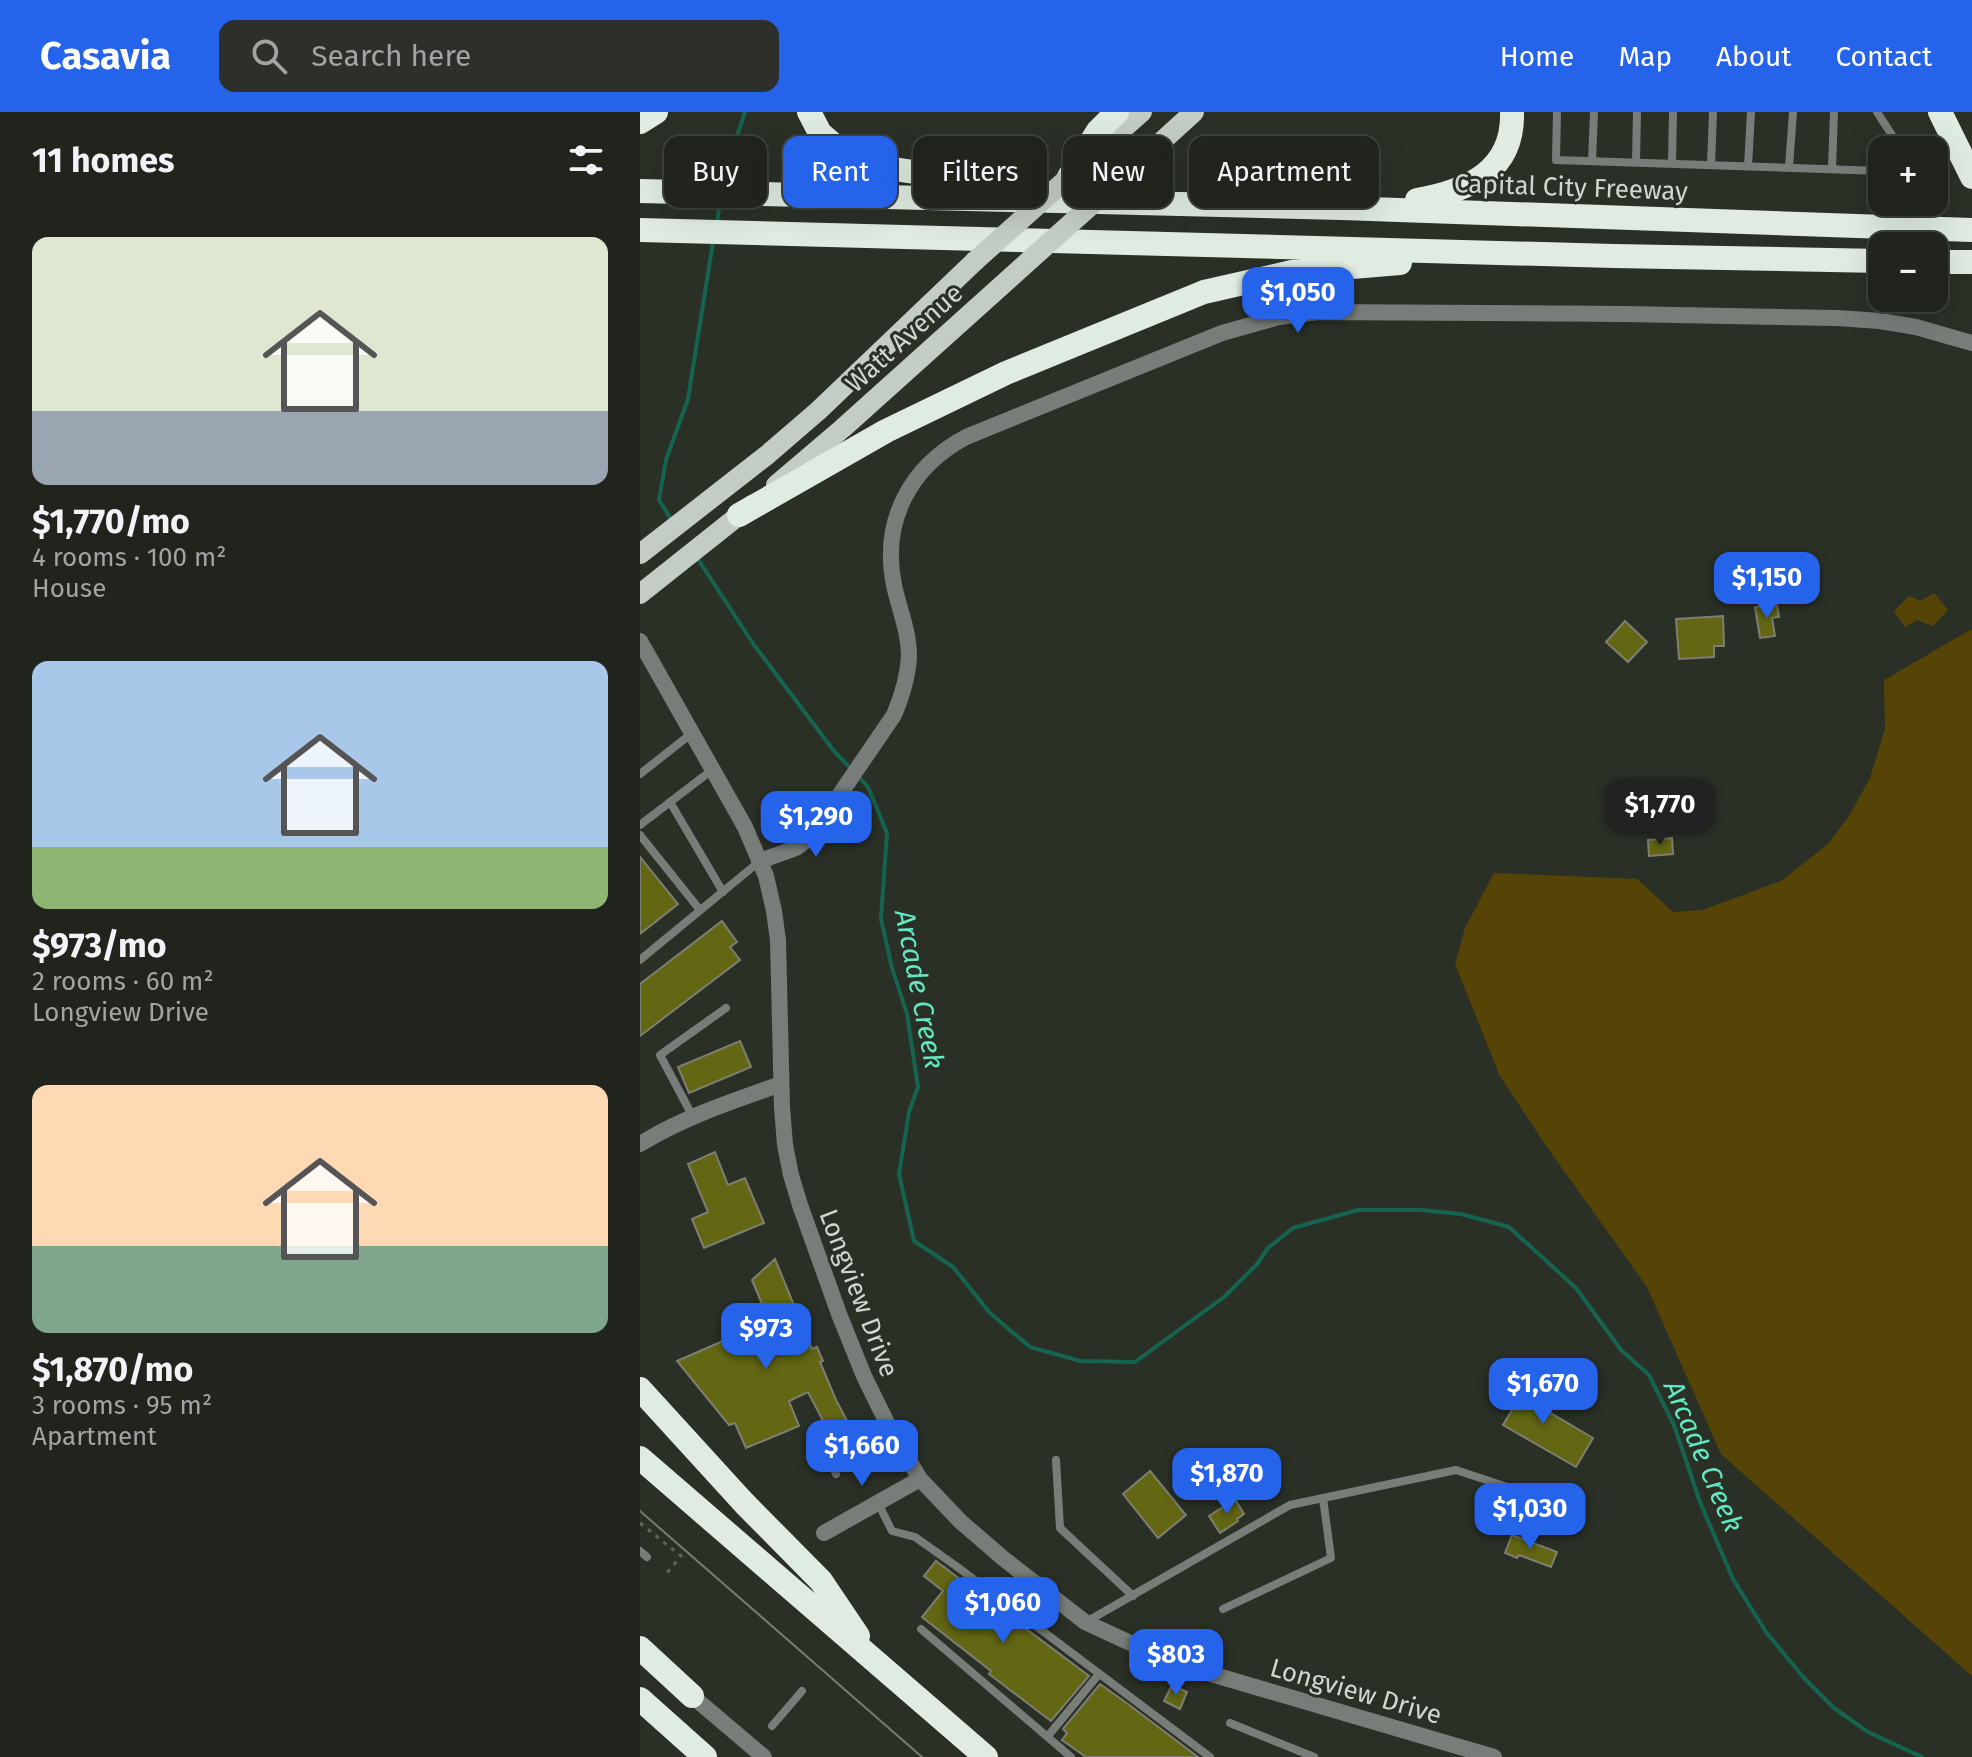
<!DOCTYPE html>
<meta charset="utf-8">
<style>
:root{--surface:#20241d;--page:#2d302a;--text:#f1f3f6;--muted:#a2a4a4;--line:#3d413b;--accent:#2563eb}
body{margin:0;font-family:"Fira Sans",sans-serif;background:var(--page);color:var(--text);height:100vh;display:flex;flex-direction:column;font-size:30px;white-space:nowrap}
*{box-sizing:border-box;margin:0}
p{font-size:26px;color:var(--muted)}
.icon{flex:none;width:44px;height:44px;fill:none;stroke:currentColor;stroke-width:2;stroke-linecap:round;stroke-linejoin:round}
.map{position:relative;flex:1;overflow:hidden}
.panel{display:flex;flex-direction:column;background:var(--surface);width:640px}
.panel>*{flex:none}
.hud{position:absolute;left:24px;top:24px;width:760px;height:72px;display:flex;gap:16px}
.tools{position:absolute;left:1228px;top:24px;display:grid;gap:16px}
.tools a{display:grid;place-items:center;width:80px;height:80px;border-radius:16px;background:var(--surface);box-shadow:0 8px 32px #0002,0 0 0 2px var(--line);font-size:40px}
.price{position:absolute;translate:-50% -68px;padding:0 18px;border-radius:16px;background:var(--accent);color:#fff;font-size:26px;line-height:52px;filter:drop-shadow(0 2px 4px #0008)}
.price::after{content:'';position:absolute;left:50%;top:48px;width:24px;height:18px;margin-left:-12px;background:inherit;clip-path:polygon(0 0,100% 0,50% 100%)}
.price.active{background:#222;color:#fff}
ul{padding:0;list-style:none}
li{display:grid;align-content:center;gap:16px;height:424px;padding:0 32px}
li span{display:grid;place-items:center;height:248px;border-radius:16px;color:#555}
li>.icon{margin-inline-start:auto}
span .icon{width:144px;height:144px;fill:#fffc;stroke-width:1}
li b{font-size:34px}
h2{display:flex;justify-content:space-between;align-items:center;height:96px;padding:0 32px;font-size:34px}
.chip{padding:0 28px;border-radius:16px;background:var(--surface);box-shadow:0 8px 32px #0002,0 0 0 2px var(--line);font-size:28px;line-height:72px}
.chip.active{background:var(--accent);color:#fff}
header{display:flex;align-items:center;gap:48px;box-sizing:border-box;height:112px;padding:0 40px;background:var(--accent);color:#fff}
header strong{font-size:38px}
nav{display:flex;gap:44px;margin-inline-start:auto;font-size:28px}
.search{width:560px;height:72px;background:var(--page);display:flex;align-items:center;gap:20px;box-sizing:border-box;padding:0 28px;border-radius:16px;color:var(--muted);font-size:30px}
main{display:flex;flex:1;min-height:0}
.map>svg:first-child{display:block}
.green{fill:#554405}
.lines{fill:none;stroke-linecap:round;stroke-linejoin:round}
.stream{stroke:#156450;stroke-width:4}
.building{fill:#636713;stroke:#7e7f73;stroke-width:2}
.path{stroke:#61655d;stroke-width:3;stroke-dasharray:4 6;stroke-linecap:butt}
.service{stroke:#787d79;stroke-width:8}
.minor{stroke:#787d79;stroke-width:16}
.tertiary{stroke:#787d79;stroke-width:16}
.primary{stroke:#c3cdc5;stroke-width:20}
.motorway{stroke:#e0ece2;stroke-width:24}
.tram{stroke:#777b74;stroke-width:2}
.primary-bridge{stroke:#c3cdc5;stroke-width:20}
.labels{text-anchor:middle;stroke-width:6;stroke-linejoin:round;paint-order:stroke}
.street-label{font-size:26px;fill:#d2d6d0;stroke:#2b3027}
.water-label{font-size:28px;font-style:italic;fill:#62e9c3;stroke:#2b3027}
</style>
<header>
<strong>Casavia</strong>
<div class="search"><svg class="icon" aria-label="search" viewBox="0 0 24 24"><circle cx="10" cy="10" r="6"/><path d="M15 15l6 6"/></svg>Search here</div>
<nav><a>Home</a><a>Map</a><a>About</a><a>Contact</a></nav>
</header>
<main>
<section class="panel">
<h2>11 homes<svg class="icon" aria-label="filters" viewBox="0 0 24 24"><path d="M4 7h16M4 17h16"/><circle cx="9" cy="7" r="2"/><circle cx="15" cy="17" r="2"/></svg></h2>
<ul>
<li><span style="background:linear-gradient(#dfe7d0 70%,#9aa5b1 0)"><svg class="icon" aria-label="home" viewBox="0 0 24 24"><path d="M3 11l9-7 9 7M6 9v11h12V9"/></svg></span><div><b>$1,770/mo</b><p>4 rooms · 100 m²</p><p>House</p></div></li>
<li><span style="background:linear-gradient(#a9c7e8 75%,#8fb573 0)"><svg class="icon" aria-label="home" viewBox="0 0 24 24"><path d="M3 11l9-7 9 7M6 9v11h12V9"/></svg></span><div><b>$973/mo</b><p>2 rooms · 60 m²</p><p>Longview Drive</p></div></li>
<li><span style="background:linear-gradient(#ffd9b3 65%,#7fa58c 0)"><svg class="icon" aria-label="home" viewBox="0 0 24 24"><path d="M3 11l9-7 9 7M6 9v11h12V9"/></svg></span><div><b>$1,870/mo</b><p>3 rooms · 95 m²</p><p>Apartment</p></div></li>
</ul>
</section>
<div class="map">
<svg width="1332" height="1645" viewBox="0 0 1332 1645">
<rect width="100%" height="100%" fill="#2b3027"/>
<g class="green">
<path d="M1294 481 1308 498 1293 514 1277 508 1265 515 1254 499 1269 484 1281 489Z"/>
<path d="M1332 517V1564L1081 1342 1007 1175 904 1031 860 964 815 852 825 816 854 761 997 767 1033 800 1063 798 1141 769 1188 732 1209 704 1230 666 1245 617 1244 568Z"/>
</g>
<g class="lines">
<g class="stream">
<path d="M84 74 87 54 105 0"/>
<path d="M77 110 80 91"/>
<path d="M31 407 19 388 26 348 48 287 73 130"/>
<path d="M56 444 114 533 194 639 211 657"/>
<path d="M217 663 228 675 247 721 241 807 252 856 267 902 278 975 269 1000 259 1062 274 1129 313 1155 350 1201 390 1235 440 1249 495 1250 584 1185 617 1152 628 1136 653 1116 718 1098H780L821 1102 869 1115 936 1176 981 1238 1009 1263 1034 1313 1060 1390 1093 1467 1126 1520 1164 1566 1194 1596 1228 1620 1282 1645"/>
</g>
</g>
<g class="building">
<path d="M1137 492 1139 505 1132 506 1135 524 1120 526 1115 495Z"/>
<path d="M1083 504 1084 534H1074V545L1039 547 1036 507Z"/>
<path d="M985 509 1007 530 988 550 966 530Z"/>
<path d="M1032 726 1033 742 1009 744 1008 728Z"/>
<path d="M0 745 38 792 0 822Z"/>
<path d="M82 809 97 830 90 835 100 848 0 924V872Z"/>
<path d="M100 929 111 955 49 981 38 955Z"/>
<path d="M75 1040 88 1073 105 1066 124 1111 64 1136 52 1107 68 1100 48 1052Z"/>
<path d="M135 1147 172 1237 177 1235 183 1249 180 1250 196 1288 212 1318 193 1328 168 1280 149 1289 159 1314 106 1336 95 1311 89 1313 37 1249 129 1209 112 1168Z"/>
<path d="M870 1267 884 1275 880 1283 953 1326 936 1355 863 1313 872 1298 857 1289Z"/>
<path d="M510 1359 546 1403 518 1426 483 1382Z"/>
<path d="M595 1387 604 1402 597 1407 598 1409 580 1421 569 1404Z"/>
<path d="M872 1423 917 1440 911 1455 879 1443 877 1446 865 1441Z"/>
<path d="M296 1449 449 1564 411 1609 349 1562 351 1559 282 1505 303 1479 284 1464Z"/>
<path d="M460 1572 488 1592 558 1645H446L422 1628 427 1621 423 1617Z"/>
<path d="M532 1573 547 1580 540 1597 524 1589Z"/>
</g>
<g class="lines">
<path class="path" d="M0 1411 41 1444 26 1462"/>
<g class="service">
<path d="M917 0 916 48 1242 59"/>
<path d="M1237 0 1257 31 1258 38"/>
<path d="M952 49 954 0"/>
<path d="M996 50 997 0"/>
<path d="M1032 51 1033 0"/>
<path d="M1071 53 1073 0"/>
<path d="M1108 54 1111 0"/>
<path d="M1149 55 1153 0"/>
<path d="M1192 57 1194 0"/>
<path d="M0 662 51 622"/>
<path d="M30 690 83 780"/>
<path d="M0 713 72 658"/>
<path d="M0 723 60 798"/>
<path d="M0 848 120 749"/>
<path d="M53 1005 20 943 86 896"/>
<path d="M416 1348 420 1416 493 1484"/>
<path d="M196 1362 186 1339 247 1311"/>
<path d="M238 1391 252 1419 275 1425 316 1454 570 1645"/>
<path d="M0 1439 7 1445"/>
<path d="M583 1497 691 1446 683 1386"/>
<path d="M446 1510 650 1393 816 1358 940 1399"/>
<path d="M281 1517 431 1645"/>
<path d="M590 1611 674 1645"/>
<path d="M132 1614 162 1579"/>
<path d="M408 1624 459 1562"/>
</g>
<g class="minor">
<path d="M120 749 156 736 170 726 254 603C262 584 268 565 269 544 269 519 259 497 254 473 241 409 270 355 326 325L582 221 639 205 678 200 984 202 1197 206 1240 209 1276 215 1332 231"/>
<path d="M0 1032C44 1005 93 989 141 972"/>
<path d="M184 1421 280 1367"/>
<path d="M52 1584 124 1645"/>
</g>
<path class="tertiary" d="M0 529 105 715 126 764 134 799 138 828 142 995 145 1033 151 1063 160 1093 199 1202 224 1264 247 1311 280 1367 321 1410 364 1447 445 1510 514 1542 544 1554 854 1645"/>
<g class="primary">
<path d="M442 53 502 0"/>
<path d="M476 71 554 0"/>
<path d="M136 373 203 316 391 147"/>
<path d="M0 442 127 343 178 299 335 149"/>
<path d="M0 482 112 393"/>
</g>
<g class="motorway">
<path d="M169 0 180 21 204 42 233 54 370 74"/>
<path d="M1300 0 1332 65"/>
<path d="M0 10 16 0"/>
<path d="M429 65 458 19 477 0"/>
<path d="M0 79 702 96 1332 118"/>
<path d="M777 88C828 79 874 59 872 0"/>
<path d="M0 118 974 144 1242 149"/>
<path d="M1294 150H1332"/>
<path d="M99 403 246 319 366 261 564 180 652 160 760 151"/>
<path d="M0 1277 104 1391 181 1469 218 1524"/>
<path d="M0 1346 346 1645"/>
<path d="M0 1536 52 1584"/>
<path d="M0 1587 65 1645"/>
</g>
<path class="tram" d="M0 1399 282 1645"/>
<g class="primary-bridge">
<path d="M391 147 476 71"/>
<path d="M335 149 429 65"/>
</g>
</g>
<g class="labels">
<g class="street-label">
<text transform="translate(931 75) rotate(2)" y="9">Capital City Freeway</text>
<text transform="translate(264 226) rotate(-42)" y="9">Watt Avenue</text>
<text transform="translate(219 1181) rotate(69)" y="9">Longview Drive</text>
<text transform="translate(716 1579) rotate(16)" y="9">Longview Drive</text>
</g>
<g class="water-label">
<text transform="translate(280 877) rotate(79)" y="10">Arcade Creek</text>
<text transform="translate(1064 1344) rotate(67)" y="10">Arcade Creek</text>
</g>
</g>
</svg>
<div class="tools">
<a>+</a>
<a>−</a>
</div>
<b class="price" style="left:658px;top:223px">$1,050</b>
<b class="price" style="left:1127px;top:508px">$1,150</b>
<b class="price active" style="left:1020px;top:735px">$1,770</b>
<b class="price" style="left:176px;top:747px">$1,290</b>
<b class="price" style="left:126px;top:1259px">$973</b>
<b class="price" style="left:903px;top:1314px">$1,670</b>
<b class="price" style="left:222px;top:1376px">$1,660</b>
<b class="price" style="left:587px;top:1404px">$1,870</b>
<b class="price" style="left:890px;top:1439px">$1,030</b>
<b class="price" style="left:363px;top:1533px">$1,060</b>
<b class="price" style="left:536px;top:1585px">$803</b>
<div class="hud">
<a class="chip">Buy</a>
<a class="chip active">Rent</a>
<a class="chip">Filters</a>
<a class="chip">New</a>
<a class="chip">Apartment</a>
</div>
</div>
</main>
